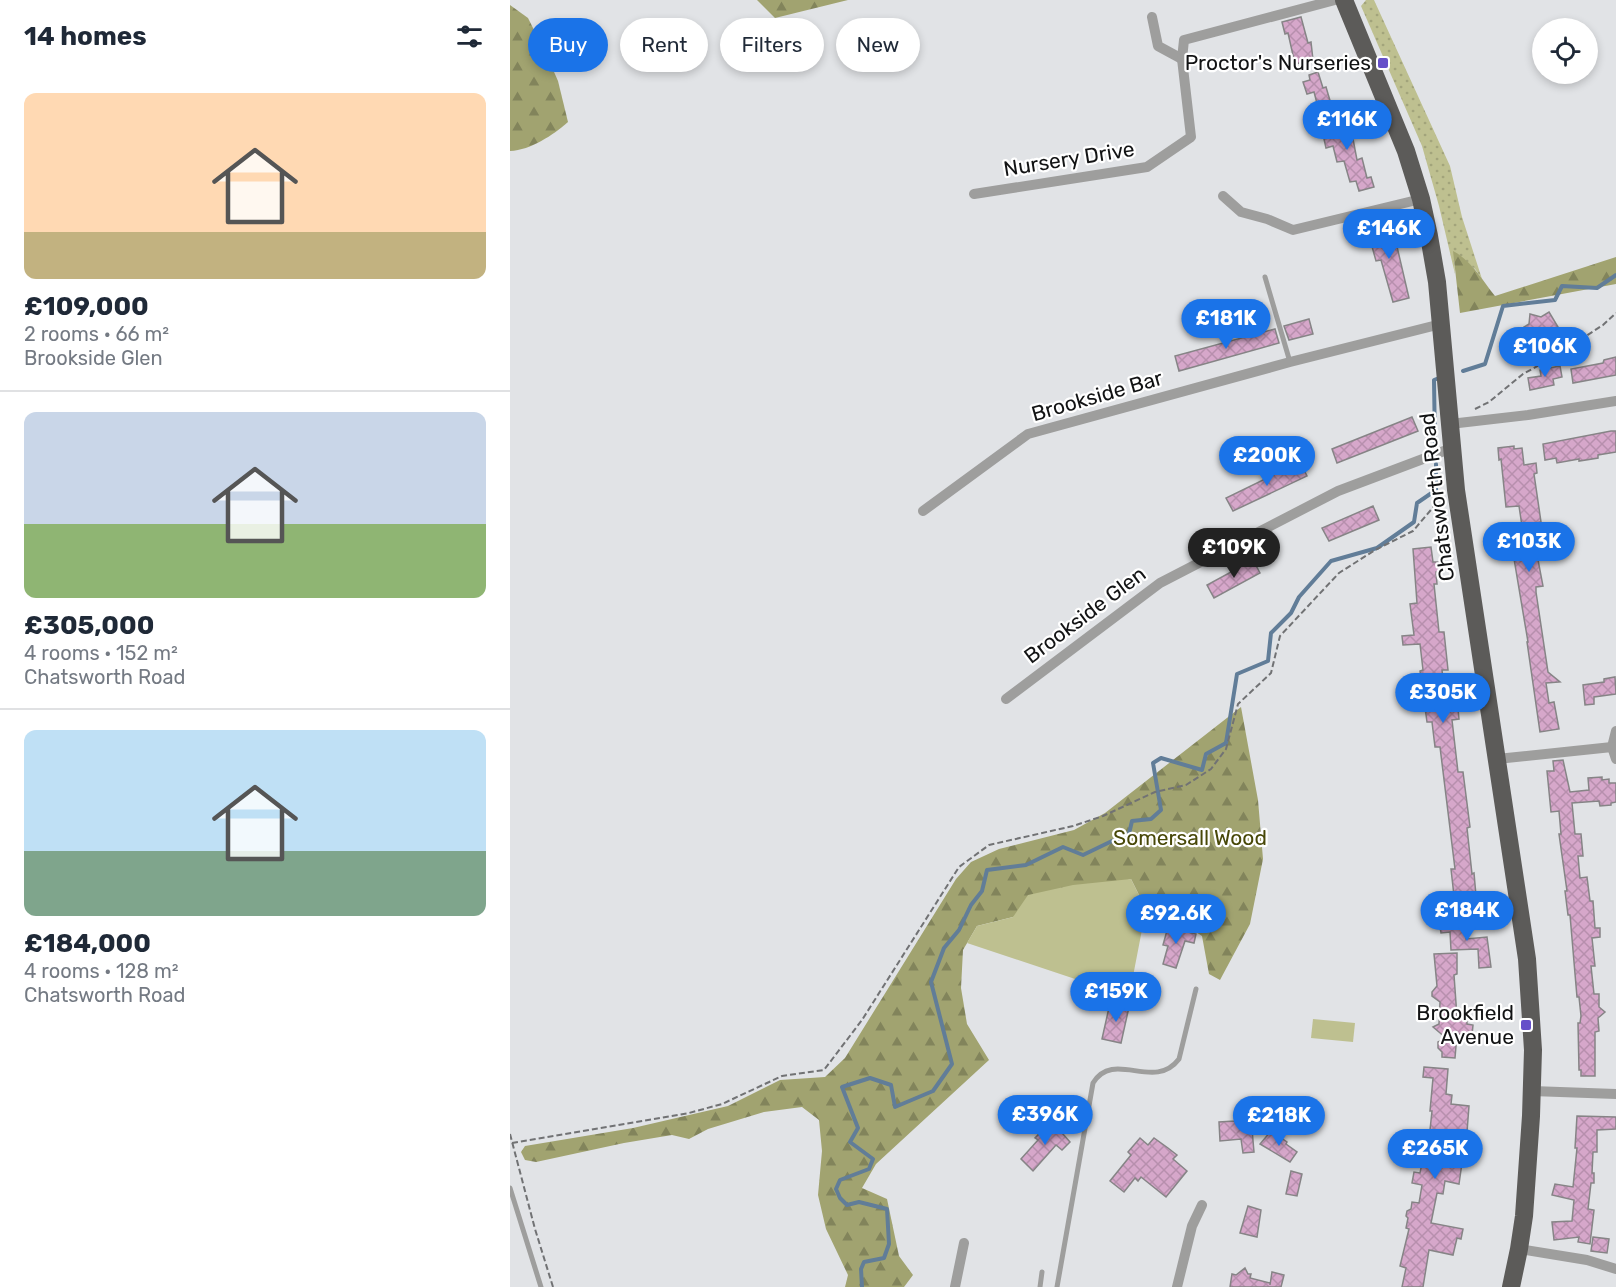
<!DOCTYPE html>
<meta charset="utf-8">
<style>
:root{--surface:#fff;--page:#f6f6f7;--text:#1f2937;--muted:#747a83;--line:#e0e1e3;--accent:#1a73e8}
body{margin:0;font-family:Rubik,sans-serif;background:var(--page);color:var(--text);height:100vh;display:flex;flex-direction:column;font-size:22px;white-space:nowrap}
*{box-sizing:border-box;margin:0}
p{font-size:20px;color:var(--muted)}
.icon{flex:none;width:33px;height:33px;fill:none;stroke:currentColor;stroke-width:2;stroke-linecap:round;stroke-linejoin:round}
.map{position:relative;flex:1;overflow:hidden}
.details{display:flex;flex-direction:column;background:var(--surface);width:510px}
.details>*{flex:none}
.top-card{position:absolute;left:18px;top:18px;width:570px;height:54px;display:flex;gap:12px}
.buttons{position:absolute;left:1022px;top:18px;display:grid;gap:12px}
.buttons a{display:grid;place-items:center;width:66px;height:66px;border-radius:50%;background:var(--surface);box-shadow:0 3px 9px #0003;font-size:30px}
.price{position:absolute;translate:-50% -51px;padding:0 14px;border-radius:21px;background:var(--accent);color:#fff;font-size:20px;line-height:39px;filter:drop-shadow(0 2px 3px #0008)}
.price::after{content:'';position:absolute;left:50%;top:36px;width:18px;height:14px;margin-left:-9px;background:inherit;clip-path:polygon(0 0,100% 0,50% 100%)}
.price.selected{background:#222;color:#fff}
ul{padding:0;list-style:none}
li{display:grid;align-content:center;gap:12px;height:318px;padding:0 24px}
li+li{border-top:2px solid var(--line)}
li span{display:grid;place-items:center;height:186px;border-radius:12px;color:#555}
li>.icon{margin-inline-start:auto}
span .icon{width:108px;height:108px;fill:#fffc;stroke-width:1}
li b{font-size:26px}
h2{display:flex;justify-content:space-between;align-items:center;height:72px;padding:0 24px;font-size:26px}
.pill{padding:0 21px;border-radius:27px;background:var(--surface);box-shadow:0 3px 9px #0003;font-size:21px;line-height:54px}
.pill.selected{background:var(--accent);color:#fff}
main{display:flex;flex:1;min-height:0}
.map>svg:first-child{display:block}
.grass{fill:url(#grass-dots)}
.forest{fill:url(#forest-firs)}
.garden{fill:#bec090}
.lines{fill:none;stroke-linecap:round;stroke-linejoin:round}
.stream{stroke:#617d98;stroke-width:4}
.building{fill:url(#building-cross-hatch);stroke:#868486;stroke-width:1.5}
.path{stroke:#717274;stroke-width:2;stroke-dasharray:6 3;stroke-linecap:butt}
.service{stroke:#9e9e9d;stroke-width:5}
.minor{stroke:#9e9e9d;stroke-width:10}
.trunk{stroke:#5c5b59;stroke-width:18}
.poi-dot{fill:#6650c9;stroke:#fff;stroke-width:2}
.labels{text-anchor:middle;stroke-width:4.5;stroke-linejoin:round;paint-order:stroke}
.poi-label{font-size:21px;fill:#121314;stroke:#fff;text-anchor:end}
.street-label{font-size:21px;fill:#121314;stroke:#fff}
.park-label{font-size:21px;fill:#484808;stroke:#fff}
</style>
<main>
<section class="details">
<h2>14 homes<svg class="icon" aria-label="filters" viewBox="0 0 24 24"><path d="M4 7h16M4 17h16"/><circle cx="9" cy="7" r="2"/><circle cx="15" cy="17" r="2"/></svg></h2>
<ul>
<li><span style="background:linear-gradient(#ffd9b3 75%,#c2b280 0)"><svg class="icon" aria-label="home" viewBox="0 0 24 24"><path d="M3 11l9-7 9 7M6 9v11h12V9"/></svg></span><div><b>£109,000</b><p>2 rooms · 66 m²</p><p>Brookside Glen</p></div></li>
<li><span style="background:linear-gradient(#c9d6e8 60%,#8fb573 0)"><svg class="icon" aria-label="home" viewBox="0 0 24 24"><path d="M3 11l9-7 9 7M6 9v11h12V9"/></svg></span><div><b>£305,000</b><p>4 rooms · 152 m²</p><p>Chatsworth Road</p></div></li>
<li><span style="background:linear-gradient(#bfe0f5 65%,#7fa58c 0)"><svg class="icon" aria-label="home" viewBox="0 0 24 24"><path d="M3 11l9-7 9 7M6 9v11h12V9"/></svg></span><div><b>£184,000</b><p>4 rooms · 128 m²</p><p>Chatsworth Road</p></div></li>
</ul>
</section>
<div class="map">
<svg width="1106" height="1287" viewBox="0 0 1106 1287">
<defs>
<pattern id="grass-dots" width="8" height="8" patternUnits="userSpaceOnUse" patternTransform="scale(1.5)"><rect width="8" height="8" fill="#bec090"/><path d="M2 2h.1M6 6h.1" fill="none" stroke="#a2a47b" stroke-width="1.8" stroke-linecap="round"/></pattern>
<pattern id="forest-firs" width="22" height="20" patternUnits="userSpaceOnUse" patternTransform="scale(1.5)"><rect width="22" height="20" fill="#a1a370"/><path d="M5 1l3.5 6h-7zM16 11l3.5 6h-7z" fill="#82845b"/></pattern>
<pattern id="building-cross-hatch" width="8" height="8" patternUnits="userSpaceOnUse" patternTransform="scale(1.5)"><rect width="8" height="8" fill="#d6a7ca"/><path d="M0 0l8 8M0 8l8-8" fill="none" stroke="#b78fad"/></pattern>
</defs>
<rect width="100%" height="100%" fill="#e1e3e6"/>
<path class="grass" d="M856 0H864L940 166 952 217 972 279 965 269 944 252 945 274 929 206 912 146 851 6Z"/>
<g class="forest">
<path d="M247 0H338L265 18Z"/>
<path d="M0 5 18 18 38 58 48 81 58 122C43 135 21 150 0 151Z"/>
<path d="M943 251C962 261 972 280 985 296L1106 257V284L950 313Z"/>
<path d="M731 707 748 800 753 859 740 924 710 980 699 974 692 936 671 922 636 909 621 879 503 917 467 926 453 950 451 988 457 1024 479 1060 366 1164 352 1188 377 1199 389 1256 403 1275 394 1287H335L338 1275 316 1229 308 1195 312 1151 309 1120 292 1107 254 1112 198 1129 179 1139 162 1135 114 1143 26 1162 15 1160 11 1152 15 1146 123 1128 218 1106 270 1080 315 1077 335 1058 446 879 461 862 489 849 564 830 595 813Z"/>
</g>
<g class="garden">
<path d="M621 879 636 909 619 997 457 943 467 926 503 917 518 895 563 885Z"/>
<path d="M803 1019 845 1023 843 1042 801 1038Z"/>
</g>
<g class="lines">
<g class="stream">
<path d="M953 371 975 364 993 306 1045 300 1052 286 1087 288 1106 275"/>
<path d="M925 444 924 380 929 378"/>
<path d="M352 1287 351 1269 354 1262 374 1258 379 1244 377 1209 349 1202 337 1205 330 1198 326 1189 330 1180 359 1169 363 1159 340 1142 348 1128 332 1087 360 1078 381 1085 385 1107 423 1091 442 1064 421 982 434 948 449 930 461 905 472 891 477 870 516 865 553 847 573 855 602 841 618 838 622 821 641 819 651 810 643 763 651 758 692 770 696 754 716 743 727 674 758 661 761 633 781 613 789 597 821 561 867 548 904 522 907 503 926 490V464"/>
</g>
</g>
<g class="building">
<path d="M791 17 798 43 801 42 803 60 785 64 778 33 775 34 772 22Z"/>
<path d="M808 72 813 88 816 87 821 104 808 107 804 92 797 94 793 82 800 80 799 75Z"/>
<path d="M825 111 832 126 840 123 847 160 852 158 857 178 861 177 864 187 849 191 846 181 840 182 834 161 827 162 823 146 816 148 814 139 819 138 816 113Z"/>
<path d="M878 221 883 239 885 238 899 298 883 302 871 260 866 261 858 232 863 230 862 226Z"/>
<path d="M1039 312 1048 327 1026 339 1025 337 1021 339 1014 327 1019 324 1020 314 1031 317Z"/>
<path d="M799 319 803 334 779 340 774 326Z"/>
<path d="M765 329 769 343 669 371 665 356Z"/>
<path d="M1106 357V375L1063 383 1061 369 1093 363 1094 360Z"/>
<path d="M1050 366 1052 377 1043 379 1044 385 1020 390 1018 378 1031 376 1030 370Z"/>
<path d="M902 417 908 431 827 463 822 449Z"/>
<path d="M1101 431H1106V452L1088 455V458L1069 461V459L1047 463 1046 458 1035 460 1033 444Z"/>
<path d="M1004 446V449L1012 448 1014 465 1026 463 1027 473 1024 474 1031 522 1021 524 1028 534 1025 544 1033 586 1026 587V592L1038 672 1050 682 1036 683 1039 703 1044 702 1049 729 1030 732 1017 642H1018L1000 535 1013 533 1009 506 996 507 991 459 989 460 988 448Z"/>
<path d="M790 462 797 476 723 511 716 498Z"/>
<path d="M863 506 869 520 819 541 812 528Z"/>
<path d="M921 547 923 562H930L931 572H926L927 584H924L929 632H934L938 670H932L934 689 944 687 948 709 949 719 942 720 948 772H953L960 827 957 828 962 874 964 873 967 907 959 908V913H954L955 922 936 908 935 904 944 896 941 869H945L930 747H925L922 722H917L910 671 913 670 910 644 893 645 892 636 904 635 900 604 907 603 903 549Z"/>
<path d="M743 560 750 573 704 598 697 585Z"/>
<path d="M1105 677 1106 694 1084 697V704L1075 705 1073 685 1094 682V679Z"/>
<path d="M1053 760 1060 792 1079 790 1078 778 1092 777V780L1099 779V783H1106V802L1101 803V805L1090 806 1089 801 1062 803 1065 834H1071L1073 856H1068L1070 878 1077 877 1080 901H1083L1085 928H1090V937L1082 938 1085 966H1081L1084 994H1089V1007L1095 1012 1088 1018 1089 1031 1085 1032V1076H1071V1070H1069L1068 1023H1070L1071 1016 1069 997H1067L1060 915H1058L1055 891H1057L1049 834H1051L1049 811 1041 812 1037 771H1044L1043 761Z"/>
<path d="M955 922 956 939 977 937 981 967 969 968 968 949 941 950 940 932 931 933 930 927 932 923Z"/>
<path d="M658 927 686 934 684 943 675 941 666 968 653 964 658 946 653 945Z"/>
<path d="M947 953V974L944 975 947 1017H957V1024L963 1025 962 1035 947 1034 945 1058 932 1057V1052L928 1048V1042L936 1038 923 1027 929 1024 930 1002 922 996V992L927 986 924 954Z"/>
<path d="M600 1003 619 1007 611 1043 592 1039Z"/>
<path d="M914 1067 938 1069 936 1094 942 1095 941 1104 959 1106 957 1132 961 1133 960 1143 947 1142 945 1162 952 1163 949 1184 935 1181 933 1194 927 1193 921 1223 953 1229 951 1239 947 1238 943 1255 919 1250 913 1287H892L896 1268 890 1266 899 1229 896 1228 898 1218 896 1216 897 1211 901 1209 902 1202 909 1203 912 1185 902 1183 904 1172 910 1173 915 1149 909 1148 910 1139 920 1130 922 1111H920L923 1078 913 1077Z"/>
<path d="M1067 1116 1106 1117V1129L1087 1130V1152H1083L1082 1173H1084V1183H1081L1078 1209 1084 1210 1080 1244 1068 1242 1069 1237 1044 1240 1042 1222 1062 1221 1064 1200 1042 1195 1045 1184 1063 1187 1067 1148H1065Z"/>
<path d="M739 1117V1130L742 1129 744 1152 733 1153 731 1139 710 1141 709 1122 725 1121V1118Z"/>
<path d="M545 1125 560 1142 552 1150 546 1145 523 1171 511 1159 528 1140 525 1138 536 1127 540 1130Z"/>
<path d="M761 1131 777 1142 776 1144 787 1152 780 1162 750 1144Z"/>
<path d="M630 1138 638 1145 644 1138 658 1148 667 1155 663 1159 677 1171 656 1197 631 1177 628 1181 625 1178 614 1192 600 1181 621 1155 618 1152Z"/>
<path d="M781 1171 792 1174 787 1196 776 1194Z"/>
<path d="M738 1206 751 1210 747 1237 730 1233Z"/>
<path d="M1083 1237 1099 1239 1097 1253 1081 1251Z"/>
<path d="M735 1268 738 1274H741L740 1278 760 1283V1285L762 1272 774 1275 771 1287H720L722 1274 726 1275Z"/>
</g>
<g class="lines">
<g class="path">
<path d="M965 409 979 402 1013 374 1042 358 1093 325 1106 313"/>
<path d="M0 1134 25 1229 43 1287"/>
<path d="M2 1143 179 1113 212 1104 272 1076 314 1070 352 1020 449 867 479 845 563 826 593 816 645 792 676 785 701 769 716 749 728 704 761 673 770 636 829 573 865 550 903 531 931 498"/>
</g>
<g class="service">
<path d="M755 277 780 362"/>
<path d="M0 1188 31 1287"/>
<path d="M530 1287 532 1272"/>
<path d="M547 1287 583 1083C604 1049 644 1092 669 1059L686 989"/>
</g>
<g class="minor">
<path d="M642 17 648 46 672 59 674 40 825 0"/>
<path d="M464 194 637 167 681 137 672 59"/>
<path d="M713 196 731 212 757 219 783 230 911 199"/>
<path d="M940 424 1018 415 1106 401"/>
<path d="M413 511 518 434 780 362 931 324"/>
<path d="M496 699 650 583 828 491 942 448"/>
<path d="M1106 731 1102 747 1106 759"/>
<path d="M987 759 1102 747"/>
<path d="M1022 1091 1106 1094"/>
<path d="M1009 1249 1077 1260 1106 1269"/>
<path d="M445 1287 454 1243"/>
<path d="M667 1287 682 1226 692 1205"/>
</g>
<path class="trunk" d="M834 0 896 151 911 199 919 236 927 282 946 490 1017 959 1023 1050 1021 1116 1014 1216 1009 1249 1001 1287"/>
</g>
<g class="poi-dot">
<rect x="867" y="57" width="12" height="12" rx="3"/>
<rect x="1010" y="1019" width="12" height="12" rx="3"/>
</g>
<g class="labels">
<g class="poi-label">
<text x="861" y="70">Proctor's Nurseries</text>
<text x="1004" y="1020">Brookfield<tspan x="1004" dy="24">Avenue</tspan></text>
</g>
<g class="street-label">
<text transform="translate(559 159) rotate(-9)" y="7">Nursery Drive</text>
<text transform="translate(587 396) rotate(-16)" y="7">Brookside Bar</text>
<text transform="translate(927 497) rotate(-97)" y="7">Chatsworth Road</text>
<text transform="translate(575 615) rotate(-37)" y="7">Brookside Glen</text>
</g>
<g class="park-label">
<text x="680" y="845">Somersall Wood</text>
</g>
</g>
</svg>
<div class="buttons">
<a><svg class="icon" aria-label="locate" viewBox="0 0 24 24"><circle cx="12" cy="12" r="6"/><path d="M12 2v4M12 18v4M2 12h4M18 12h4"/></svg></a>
</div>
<b class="price" style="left:837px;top:151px">£116K</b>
<b class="price" style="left:879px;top:260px">£146K</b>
<b class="price" style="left:716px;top:350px">£181K</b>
<b class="price" style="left:1035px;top:378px">£106K</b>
<b class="price" style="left:757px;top:487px">£200K</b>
<b class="price" style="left:1019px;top:573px">£103K</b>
<b class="price selected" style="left:724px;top:579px">£109K</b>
<b class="price" style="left:933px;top:724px">£305K</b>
<b class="price" style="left:957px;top:942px">£184K</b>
<b class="price" style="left:666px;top:945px">£92.6K</b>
<b class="price" style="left:606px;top:1023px">£159K</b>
<b class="price" style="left:535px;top:1146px">£396K</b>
<b class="price" style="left:769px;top:1147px">£218K</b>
<b class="price" style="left:925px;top:1180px">£265K</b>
<div class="top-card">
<a class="pill selected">Buy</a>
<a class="pill">Rent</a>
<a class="pill">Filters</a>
<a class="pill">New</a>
</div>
</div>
</main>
